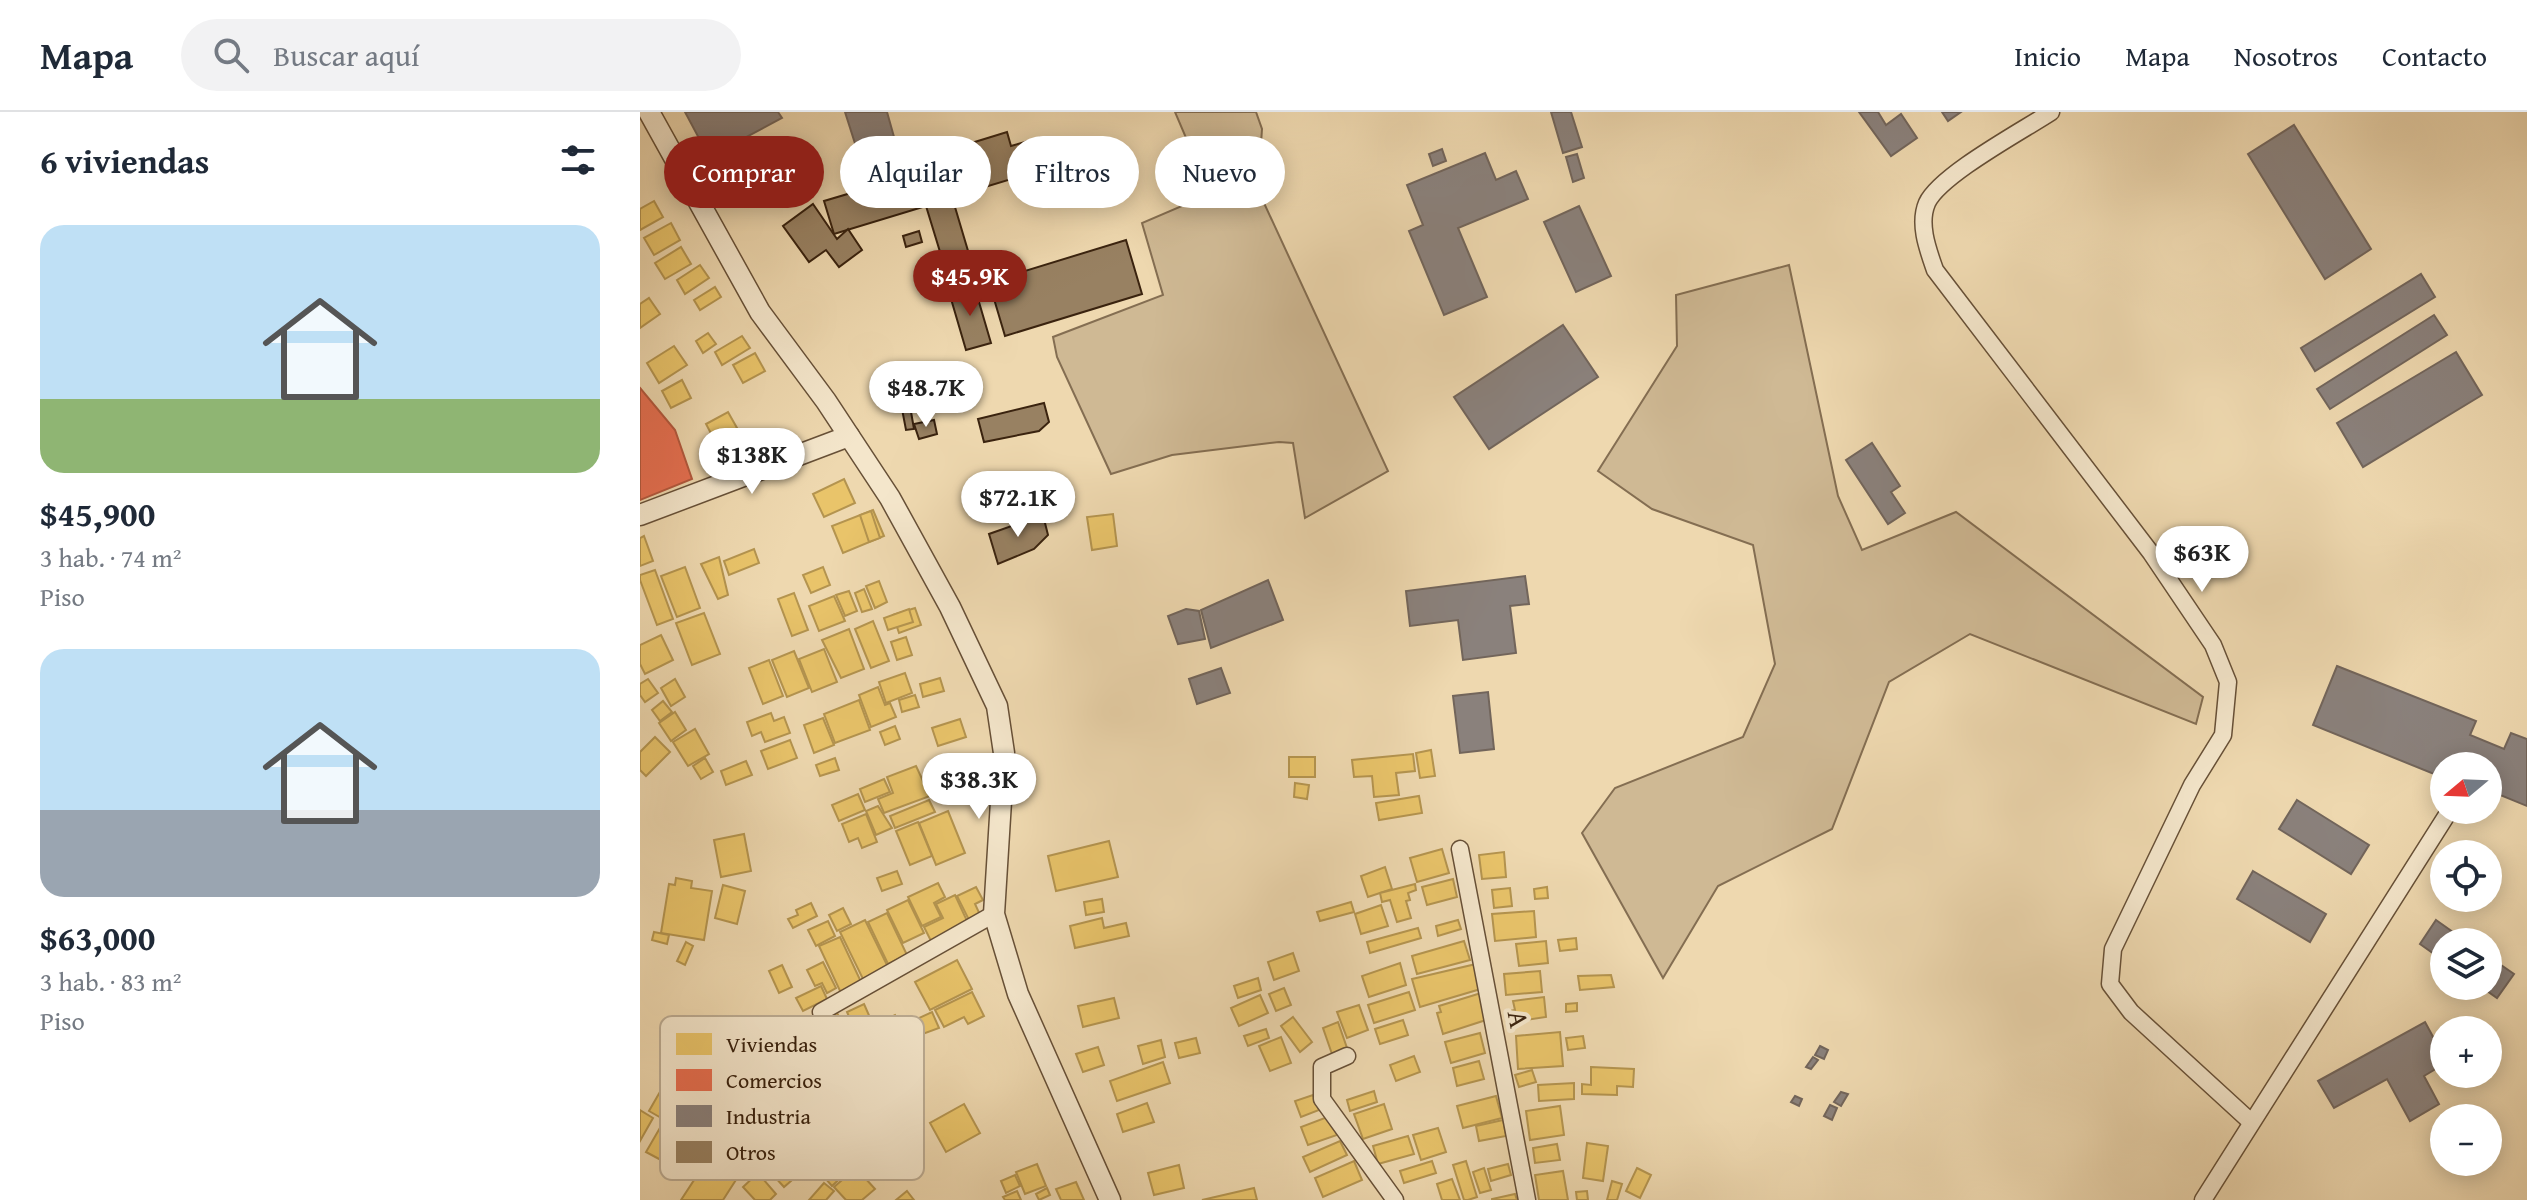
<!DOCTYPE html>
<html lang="es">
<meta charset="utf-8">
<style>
:root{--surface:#fff;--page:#f2f2f3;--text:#1f2937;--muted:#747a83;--line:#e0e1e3;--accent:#8f2418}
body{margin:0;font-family:"Gentium Book Plus",serif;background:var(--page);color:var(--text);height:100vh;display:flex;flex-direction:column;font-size:30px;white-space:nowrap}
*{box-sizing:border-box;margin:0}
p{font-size:26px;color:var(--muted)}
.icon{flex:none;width:44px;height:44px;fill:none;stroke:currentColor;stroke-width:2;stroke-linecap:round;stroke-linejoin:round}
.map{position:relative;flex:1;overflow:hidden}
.side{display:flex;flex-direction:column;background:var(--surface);width:640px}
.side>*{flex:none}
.top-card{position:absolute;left:24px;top:24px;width:760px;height:72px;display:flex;gap:16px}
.needle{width:52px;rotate:251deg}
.fabs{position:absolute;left:1790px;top:640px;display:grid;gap:16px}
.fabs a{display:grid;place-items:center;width:72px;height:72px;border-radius:50%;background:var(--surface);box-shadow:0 4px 20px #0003;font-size:40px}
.price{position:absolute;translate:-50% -68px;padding:0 18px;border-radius:28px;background:#fff;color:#222;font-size:26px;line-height:52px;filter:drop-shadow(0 2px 4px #0008)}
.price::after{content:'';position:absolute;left:50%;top:48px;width:24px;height:18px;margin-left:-12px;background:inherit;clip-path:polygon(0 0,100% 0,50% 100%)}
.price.selected{background:var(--accent);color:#fff}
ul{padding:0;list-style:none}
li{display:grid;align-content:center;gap:16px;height:424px;padding:0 40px}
li span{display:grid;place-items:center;height:248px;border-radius:24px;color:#555}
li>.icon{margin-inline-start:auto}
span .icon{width:144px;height:144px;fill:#fffc;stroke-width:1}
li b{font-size:34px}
h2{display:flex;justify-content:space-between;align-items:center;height:96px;padding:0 40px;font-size:34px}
.chip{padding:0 28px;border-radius:36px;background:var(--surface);box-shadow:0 4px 20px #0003;font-size:28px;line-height:72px}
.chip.selected{background:var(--accent);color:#fff}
header{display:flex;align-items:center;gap:48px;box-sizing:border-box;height:112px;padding:0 40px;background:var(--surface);border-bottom:2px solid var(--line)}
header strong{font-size:38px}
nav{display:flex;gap:44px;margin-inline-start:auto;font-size:28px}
.search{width:560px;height:72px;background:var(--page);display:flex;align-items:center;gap:20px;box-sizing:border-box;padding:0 28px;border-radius:44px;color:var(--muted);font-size:30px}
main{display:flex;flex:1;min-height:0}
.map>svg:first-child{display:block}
.green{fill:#cfb994;stroke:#846e52;stroke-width:2}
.homes{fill:#e9c46a;stroke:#b4944f;stroke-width:2}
.shops{fill:#e76f51;stroke:#b3583d;stroke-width:2}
.industry{fill:#8a817c;stroke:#72655b;stroke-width:2}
.building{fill:#988162;stroke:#3a230f;stroke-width:2}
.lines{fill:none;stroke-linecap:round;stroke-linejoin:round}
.minor-casing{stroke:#675037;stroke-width:19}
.tertiary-casing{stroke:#675037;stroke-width:23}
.minor{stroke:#f4e6cb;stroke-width:16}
.tertiary{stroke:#f4e6cb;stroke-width:20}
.labels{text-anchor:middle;stroke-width:8;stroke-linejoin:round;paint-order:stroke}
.street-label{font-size:28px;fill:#3a230f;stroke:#f4e6cb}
.key{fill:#f4e6cb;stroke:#bcac93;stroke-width:2}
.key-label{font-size:22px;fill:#3a230f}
</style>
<header>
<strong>Mapa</strong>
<div class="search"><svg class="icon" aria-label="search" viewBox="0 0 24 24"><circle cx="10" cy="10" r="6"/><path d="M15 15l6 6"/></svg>Buscar aquí</div>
<nav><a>Inicio</a><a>Mapa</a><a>Nosotros</a><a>Contacto</a></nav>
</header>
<main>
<section class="side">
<h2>6 viviendas<svg class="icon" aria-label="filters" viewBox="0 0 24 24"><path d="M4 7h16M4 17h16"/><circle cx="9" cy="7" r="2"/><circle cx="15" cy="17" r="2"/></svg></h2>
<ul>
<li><span style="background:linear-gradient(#bfe0f5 70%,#8fb573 0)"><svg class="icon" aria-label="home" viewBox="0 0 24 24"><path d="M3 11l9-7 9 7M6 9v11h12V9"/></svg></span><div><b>$45,900</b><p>3 hab. · 74 m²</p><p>Piso</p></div></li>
<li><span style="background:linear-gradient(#bfe0f5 65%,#9aa5b1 0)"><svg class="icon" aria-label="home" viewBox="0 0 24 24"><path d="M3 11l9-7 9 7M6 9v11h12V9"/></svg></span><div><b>$63,000</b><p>3 hab. · 83 m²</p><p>Piso</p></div></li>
</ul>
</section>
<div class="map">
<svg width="1887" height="1088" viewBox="0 0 1887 1088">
<rect width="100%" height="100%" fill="#eed8af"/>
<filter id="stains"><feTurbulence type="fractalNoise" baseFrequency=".0025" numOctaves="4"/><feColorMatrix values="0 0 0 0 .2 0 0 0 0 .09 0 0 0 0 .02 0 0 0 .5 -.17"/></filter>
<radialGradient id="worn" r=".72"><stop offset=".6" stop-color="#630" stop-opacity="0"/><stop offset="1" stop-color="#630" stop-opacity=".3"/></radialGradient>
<g class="green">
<path d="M535 0H616L622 17 618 78 748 359 665 406 653 331 639 330 532 343 471 362 417 245 413 225 523 183 502 111 570 82Z"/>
<path d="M1149 153 1198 384 1222 438 1316 400 1563 585 1556 612 1330 522 1249 570 1192 717 1078 774 1023 866 942 721 975 676 1103 625 1135 552 1113 433 1012 397 958 359 1037 234 1036 183Z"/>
</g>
<g class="homes">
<path d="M14 89 23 105 0 118V97Z"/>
<path d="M31 111 40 128 14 143 4 126Z"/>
<path d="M41 135 51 152 25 167 15 151Z"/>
<path d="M60 153 69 166 45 182 37 168Z"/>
<path d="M75 175 81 185 60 198 54 188Z"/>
<path d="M9 186 20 202 0 216V192Z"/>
<path d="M68 221 76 232 63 241 56 229Z"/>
<path d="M102 224 110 236 82 253 75 240Z"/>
<path d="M34 234 47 253 19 271 7 251Z"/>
<path d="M115 241 125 259 103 271 93 253Z"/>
<path d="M42 268 51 286 31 296 22 279Z"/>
<path d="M88 300 97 316 75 329 66 312Z"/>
<path d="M204 367 215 391 184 405 173 382Z"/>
<path d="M233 398 244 424 203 441 192 414Z"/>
<path d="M231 399 240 426 229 430 220 403Z"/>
<path d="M473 402 477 434 452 438 447 405Z"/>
<path d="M4 424 13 449 0 454V426Z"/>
<path d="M114 437 119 451 89 463 84 449Z"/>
<path d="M79 445 88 483 78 487 61 452Z"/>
<path d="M45 455 60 496 37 505 21 464Z"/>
<path d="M183 455 190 473 171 481 163 463Z"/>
<path d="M15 458 33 507 17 513 0 468V463Z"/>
<path d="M239 469 247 490 235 496 226 474Z"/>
<path d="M224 477 232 497 222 500 215 481Z"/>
<path d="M209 479 217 499 205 504 196 483Z"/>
<path d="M154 481 168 518 152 524 138 487Z"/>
<path d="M194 484 205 509 179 519 169 494Z"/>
<path d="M275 496 281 513 259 521 253 503Z"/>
<path d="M269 497 273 510 248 518 244 506Z"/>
<path d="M64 501 80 542 52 553 36 511Z"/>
<path d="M233 509 249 549 231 556 215 517Z"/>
<path d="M209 517 224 557 201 566 182 528Z"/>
<path d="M21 523 33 548 5 562 0 552V533Z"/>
<path d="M266 525 272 543 257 548 251 530Z"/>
<path d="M184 537 197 570 172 580 159 547Z"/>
<path d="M154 539 169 576 147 585 132 548Z"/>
<path d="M129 548 143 584 123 592 109 556Z"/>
<path d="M265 561 272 581 246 591 239 570Z"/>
<path d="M300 566 304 579 283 585 280 572Z"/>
<path d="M8 567 18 581 5 590 0 583V572Z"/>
<path d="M35 567 45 585 31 594 21 576Z"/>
<path d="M238 575 245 593 250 591 256 605 231 615 219 583Z"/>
<path d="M275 583 279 595 262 600 259 588Z"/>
<path d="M219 588 230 618 195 631 184 602Z"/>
<path d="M23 589 32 600 20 609 12 598Z"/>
<path d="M35 600 46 618 31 629 19 611Z"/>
<path d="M131 601 134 609 144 605 150 621 125 630 121 620 112 624 107 610Z"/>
<path d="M183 606 194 633 174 641 164 613Z"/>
<path d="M320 607 326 625 298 634 292 616Z"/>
<path d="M255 614 260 627 245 633 240 620Z"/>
<path d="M55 617 69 642 48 654 33 630Z"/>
<path d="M15 625 30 640 6 664 0 658V640Z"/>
<path d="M150 628 157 646 128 657 121 639Z"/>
<path d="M791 638 795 664 780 666 776 641Z"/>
<path d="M773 642 775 659 756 661 759 683 734 685 732 664 714 665 712 648Z"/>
<rect x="649" y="645" width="26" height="20"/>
<path d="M65 646 73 660 61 667 53 654Z"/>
<path d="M195 646 199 658 180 664 176 653Z"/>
<path d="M106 649 112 663 86 673 81 659Z"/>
<path d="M276 654 290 684 244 701 238 687 253 681 247 665Z"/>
<path d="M244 667 250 680 225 690 220 677Z"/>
<path d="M655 671 669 673 667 687 654 685Z"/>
<path d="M218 682 225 698 199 709 192 693Z"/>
<path d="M779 684 782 701 739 708 736 691Z"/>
<path d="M289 688 295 700 255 716 250 704Z"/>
<path d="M238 694 252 716 236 723 226 699Z"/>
<path d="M308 699 325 741 296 753 279 711Z"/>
<path d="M226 702 237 730 222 736 218 726 209 730 202 712Z"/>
<path d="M278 710 292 744 270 753 256 719Z"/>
<path d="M104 722 111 759 81 765 74 728Z"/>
<path d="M469 729 478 765 416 779 408 744Z"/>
<path d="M802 737 809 761 777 770 770 746Z"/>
<path d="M864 740 866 765 842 767 839 743Z"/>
<path d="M745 755 752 777 728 785 721 764Z"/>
<path d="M257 759 262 772 242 779 237 766Z"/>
<path d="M36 766 52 769 51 776 72 779 64 828 21 821 29 772 35 773Z"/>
<path d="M813 767 817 785 787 793 782 775Z"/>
<path d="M298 771 305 785 294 791 301 805 282 814 268 785Z"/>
<path d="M775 772 776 778 768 781 770 788 766 789 771 806 757 810 750 788 742 790 740 781Z"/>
<path d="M83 773 105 779 97 812 75 806Z"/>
<path d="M336 775 343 788 335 792 342 807 331 812 317 784Z"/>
<path d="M907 775 908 786 895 787 894 777Z"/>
<path d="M870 776 872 794 854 796 852 778Z"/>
<path d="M315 783 328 811 291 829 284 815 303 806 296 792Z"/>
<path d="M462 787 464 800 446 803 444 790Z"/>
<path d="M268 788 284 821 263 831 247 798Z"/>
<path d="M711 790 714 800 680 809 677 800Z"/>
<path d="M171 791 177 804 153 816 148 807 158 803 156 798Z"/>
<path d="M741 793 748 814 721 822 715 802Z"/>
<path d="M203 796 211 812 197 819 189 803Z"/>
<path d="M894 799 896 825 855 829 852 802Z"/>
<path d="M247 801 267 843 248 852 228 810Z"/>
<path d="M462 806 464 816 486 811 489 824 435 836 430 814Z"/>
<path d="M225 808 248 855 223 867 200 820Z"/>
<path d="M818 808 821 817 798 824 796 814Z"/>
<path d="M188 809 195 824 176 834 168 818Z"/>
<path d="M778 816 781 826 730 841 727 830Z"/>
<path d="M14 820 29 823 27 832 12 828Z"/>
<path d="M200 825 222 872 201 881 179 834Z"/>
<path d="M936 826 937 837 920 839 918 828Z"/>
<path d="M824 829 830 848 777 862 772 844Z"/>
<path d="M906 829 908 851 879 854 876 832Z"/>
<path d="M46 830 53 834 45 853 37 849Z"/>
<path d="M653 841 659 859 634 868 628 850Z"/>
<path d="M317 848 332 877 290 898 275 870Z"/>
<path d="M183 850 196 876 187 881 182 871 175 874 167 858Z"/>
<path d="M760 851 766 873 729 885 722 864Z"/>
<path d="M836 852 844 876 780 895 772 867Z"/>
<path d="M142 853 152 875 139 881 129 859Z"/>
<path d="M900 859 902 880 866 883 864 862Z"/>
<path d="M971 863 974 875 940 878 938 864Z"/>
<path d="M618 866 621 878 598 886 594 874Z"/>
<path d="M181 874 187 887 163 899 156 886Z"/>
<path d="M644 876 651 893 636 899 629 882Z"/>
<path d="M332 880 344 904 328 912 324 905 304 915 295 898Z"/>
<path d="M769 880 775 898 734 911 728 893Z"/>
<path d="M841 881 849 907 803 922 797 901 801 900 799 894Z"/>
<path d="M620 883 628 901 599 914 591 896Z"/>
<path d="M904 885 906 905 871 910 869 899 875 898 873 889Z"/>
<path d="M474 886 479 906 443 915 438 894Z"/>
<path d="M937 891V899L926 900V892Z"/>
<path d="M224 892 235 917 218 925 207 900Z"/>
<path d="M719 893 728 918 707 926 697 900Z"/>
<path d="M292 900 299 916 269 927 262 914Z"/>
<path d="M197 901 207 920 195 926 185 907Z"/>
<path d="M182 903 196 934 173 945 158 914Z"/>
<path d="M255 903 278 950 256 961 242 932 252 927 243 909Z"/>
<path d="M653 905 672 930 660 940 641 914Z"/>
<path d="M763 908 768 923 740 932 735 917Z"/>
<path d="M698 910 707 936 692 942 683 916Z"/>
<path d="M626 917 629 926 608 934 604 924Z"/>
<path d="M920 920 923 954 878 957 876 924Z"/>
<path d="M840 921 845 941 811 951 805 930Z"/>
<path d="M943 924 945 936 928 938 926 926Z"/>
<path d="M641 925 651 951 630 959 619 934Z"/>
<path d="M556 926 560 941 539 946 535 931Z"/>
<path d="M521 928 525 945 503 952 498 934Z"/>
<path d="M458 935 464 953 443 960 436 942Z"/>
<path d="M774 944 780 960 756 969 750 953Z"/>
<path d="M839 949 844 967 817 974 813 956Z"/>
<path d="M523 950 530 971 477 989 470 969Z"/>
<path d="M951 955 994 957 993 975 977 974V983L942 982V972L951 973Z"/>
<path d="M892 958 896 970 879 975 875 963Z"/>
<path d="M934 971V987L899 989 898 973Z"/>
<path d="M21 978 35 986 23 1007 9 999Z"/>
<path d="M734 979 737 990 710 999 707 988Z"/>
<path d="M39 983 65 999 59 1010 65 1013 41 1053 23 1043 21 1048 6 1040Z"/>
<path d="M673 983 679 998 661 1005 655 989Z"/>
<path d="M856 984 862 1006 823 1016 817 994Z"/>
<path d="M507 991 514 1010 483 1020 477 1002Z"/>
<path d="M324 992 340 1021 306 1040 290 1011Z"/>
<path d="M744 992 752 1017 723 1027 714 1002Z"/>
<path d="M920 994 924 1023 890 1028 886 999Z"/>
<path d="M0 998 13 1006 0 1029Z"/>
<path d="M690 1004 697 1023 668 1033 661 1015Z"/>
<path d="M863 1008 866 1024 839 1029 836 1014Z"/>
<path d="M798 1016 806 1040 781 1048 773 1023Z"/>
<path d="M768 1024 774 1042 738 1052 733 1034Z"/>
<path d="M215 1025 224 1035 206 1052 210 1057 192 1074 179 1059Z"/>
<path d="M81 1027 110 1046 83 1088H41Z"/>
<path d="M700 1029 707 1043 670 1060 663 1045Z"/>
<path d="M947 1031 968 1034 963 1069 943 1066Z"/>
<path d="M917 1032 920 1048 895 1051 893 1036Z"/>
<path d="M139 1040 159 1062 144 1075 124 1053Z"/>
<path d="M714 1049 722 1068 683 1085 675 1066Z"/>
<path d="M792 1049 796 1061 764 1071 760 1059Z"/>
<path d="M826 1049 837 1085 828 1088H824L813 1053Z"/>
<path d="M397 1052 406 1074 385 1082 376 1060Z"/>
<path d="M868 1052 871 1063 851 1069 848 1057Z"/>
<path d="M539 1053 544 1076 514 1083 508 1061Z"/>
<path d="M216 1056 235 1077 222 1088H206L194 1075Z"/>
<path d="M844 1056 851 1078 840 1081 833 1060Z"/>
<path d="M997 1056 1011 1063 1000 1086 986 1079Z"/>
<path d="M923 1059 928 1088H899L895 1063Z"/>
<path d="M118 1061 136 1082 130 1088H115L103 1075Z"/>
<path d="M375 1063 380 1074 366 1081 361 1069Z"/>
<path d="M812 1067 820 1088H802L797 1072Z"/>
<path d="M972 1069 982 1072 977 1088H967Z"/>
<path d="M436 1070 444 1088H421L416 1077Z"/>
<path d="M184 1071 194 1079 186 1088H169Z"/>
<path d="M407 1076 410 1083 399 1088 396 1082Z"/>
<path d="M614 1076 617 1088H562Z"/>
<path d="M267 1079 274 1088H256Z"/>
<path d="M377 1079 381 1088H365L363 1085Z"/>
<path d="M947 1079 948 1088H937L936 1080Z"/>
<path d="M875 1082 877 1088H852V1087Z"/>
</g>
<path class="shops" d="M0 276 35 318 52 367 0 388Z"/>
<g class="industry">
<path d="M45 0H138L142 6 69 45Z"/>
<path d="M205 0H247L256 32 219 44Z"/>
<path d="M911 0H931L942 35 923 41Z"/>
<path d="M1219 0H1238L1246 13 1261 2 1277 26 1251 44Z"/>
<path d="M1302 0H1321L1308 9Z"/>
<path d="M1654 13 1731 137 1685 167 1608 42Z"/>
<path d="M802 37 806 49 793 54 789 42Z"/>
<path d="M845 41 856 68 876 59 888 87 818 116 847 185 804 203 769 119 783 113 767 73Z"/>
<path d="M937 42 944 66 933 70 926 45Z"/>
<path d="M939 94 971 164 936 180 904 110Z"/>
<path d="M1781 162 1795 185 1675 259 1661 236Z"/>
<path d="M1794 203 1807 223 1690 297 1677 277Z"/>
<path d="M923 213 958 265 849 337 814 285Z"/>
<path d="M1816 240 1842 283 1723 355 1697 311Z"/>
<path d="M1232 331 1260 374 1251 380 1265 401 1248 412 1206 348Z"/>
<path d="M885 464 889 492 870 494 876 541 823 548 818 508 770 514 766 479Z"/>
<path d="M628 468 643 508 571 536 561 498Z"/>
<path d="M546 497 559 499 565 527 538 532 528 504Z"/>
<path d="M1697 554 1836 609 1830 623 1864 637 1871 621 1887 627V694L1848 678 1852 669 1848 667V654H1804V666L1673 613Z"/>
<path d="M581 556 590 581 557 592 549 567Z"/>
<path d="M848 580 854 637 820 641 813 584Z"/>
<path d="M1657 688 1729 733 1711 762 1639 717Z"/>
<path d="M1613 759 1686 802 1670 830 1597 787Z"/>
<path d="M1796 808 1827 830H1804V849L1780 832Z"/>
<path d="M1848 844 1874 862 1857 886 1840 874H1848Z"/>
<path d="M1785 910 1804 945V952L1784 964 1799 992 1770 1009 1747 967 1694 996 1678 969Z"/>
<path d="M1180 934 1188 938 1184 947 1175 943Z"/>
<path d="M1173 945 1178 948 1171 957 1166 955Z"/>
<path d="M1201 980 1208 982 1201 994 1194 990Z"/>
<path d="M1155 984 1162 987 1159 994 1151 990Z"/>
<path d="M1190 993 1197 996 1192 1008 1184 1004Z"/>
</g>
<g class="building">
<path d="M367 20 371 34 399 26 408 56 312 85 334 159 308 166 286 94 194 122 184 89 329 46 325 33Z"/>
<path d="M173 92 197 127 208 117 222 138 199 155 186 138 169 150 143 114Z"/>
<path d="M279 119 282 130 266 135 263 124Z"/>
<path d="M486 128 502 182 365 224 349 170Z"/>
<path d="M334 173 351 231 326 238 309 180Z"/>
<path d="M404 291 409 310 399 319 344 330 338 307Z"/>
<path d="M270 294 274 317 266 318 262 297Z"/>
<path d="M294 308 297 322 279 327 274 312Z"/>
<path d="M403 403 408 423 394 437 358 452 349 422Z"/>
</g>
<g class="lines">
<g class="minor-casing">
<g id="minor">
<path d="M1411 0C1382 19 1300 63 1287 91 1278 112 1288 138 1295 158L1511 441 1573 533 1588 570 1583 623 1552 673 1473 837 1470 872 1491 900 1611 1010"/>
<path d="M820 737 887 1088"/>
<path d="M181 900 354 802"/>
<path d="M707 944 682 955V987L755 1088"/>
<path d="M1563 1088 1810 698"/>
</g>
</g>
<g class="tertiary-casing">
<g id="tertiary">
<path d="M9 0 120 200 186 289 250 386 310 495 357 594 364 641 354 802 378 882 470 1088"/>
<path d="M0 403 209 324"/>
</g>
</g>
<use href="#minor" class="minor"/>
<use href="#tertiary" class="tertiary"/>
</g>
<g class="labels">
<g class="street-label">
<text transform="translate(879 907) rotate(79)" y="10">A</text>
</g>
</g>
<rect x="20" y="904" width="264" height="164" rx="12" class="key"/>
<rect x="36" y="921" width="36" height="22" fill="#e9c46a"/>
<rect x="36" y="957" width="36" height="22" fill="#e76f51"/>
<rect x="36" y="993" width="36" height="22" fill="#8a817c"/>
<rect x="36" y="1029" width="36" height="22" fill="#988162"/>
<g class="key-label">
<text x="86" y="940">Viviendas</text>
<text x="86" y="976">Comercios</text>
<text x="86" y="1012">Industria</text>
<text x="86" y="1048">Otros</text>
</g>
<rect width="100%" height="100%" filter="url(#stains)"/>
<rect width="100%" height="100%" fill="url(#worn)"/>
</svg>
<div class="fabs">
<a><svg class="needle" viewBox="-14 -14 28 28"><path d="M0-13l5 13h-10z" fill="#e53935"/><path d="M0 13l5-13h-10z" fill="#747a83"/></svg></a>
<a><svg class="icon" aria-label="locate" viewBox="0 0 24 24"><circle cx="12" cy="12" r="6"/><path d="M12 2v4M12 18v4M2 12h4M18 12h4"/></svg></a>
<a><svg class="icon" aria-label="layers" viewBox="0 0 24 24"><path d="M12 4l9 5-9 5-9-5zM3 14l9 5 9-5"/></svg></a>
<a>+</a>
<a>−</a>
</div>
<b class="price selected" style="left:330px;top:206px">$45.9K</b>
<b class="price" style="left:286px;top:317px">$48.7K</b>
<b class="price" style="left:112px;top:384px">$138K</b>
<b class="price" style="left:378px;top:427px">$72.1K</b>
<b class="price" style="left:1562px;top:482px">$63K</b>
<b class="price" style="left:339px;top:709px">$38.3K</b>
<div class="top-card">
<a class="chip selected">Comprar</a>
<a class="chip">Alquilar</a>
<a class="chip">Filtros</a>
<a class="chip">Nuevo</a>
</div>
</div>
</main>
